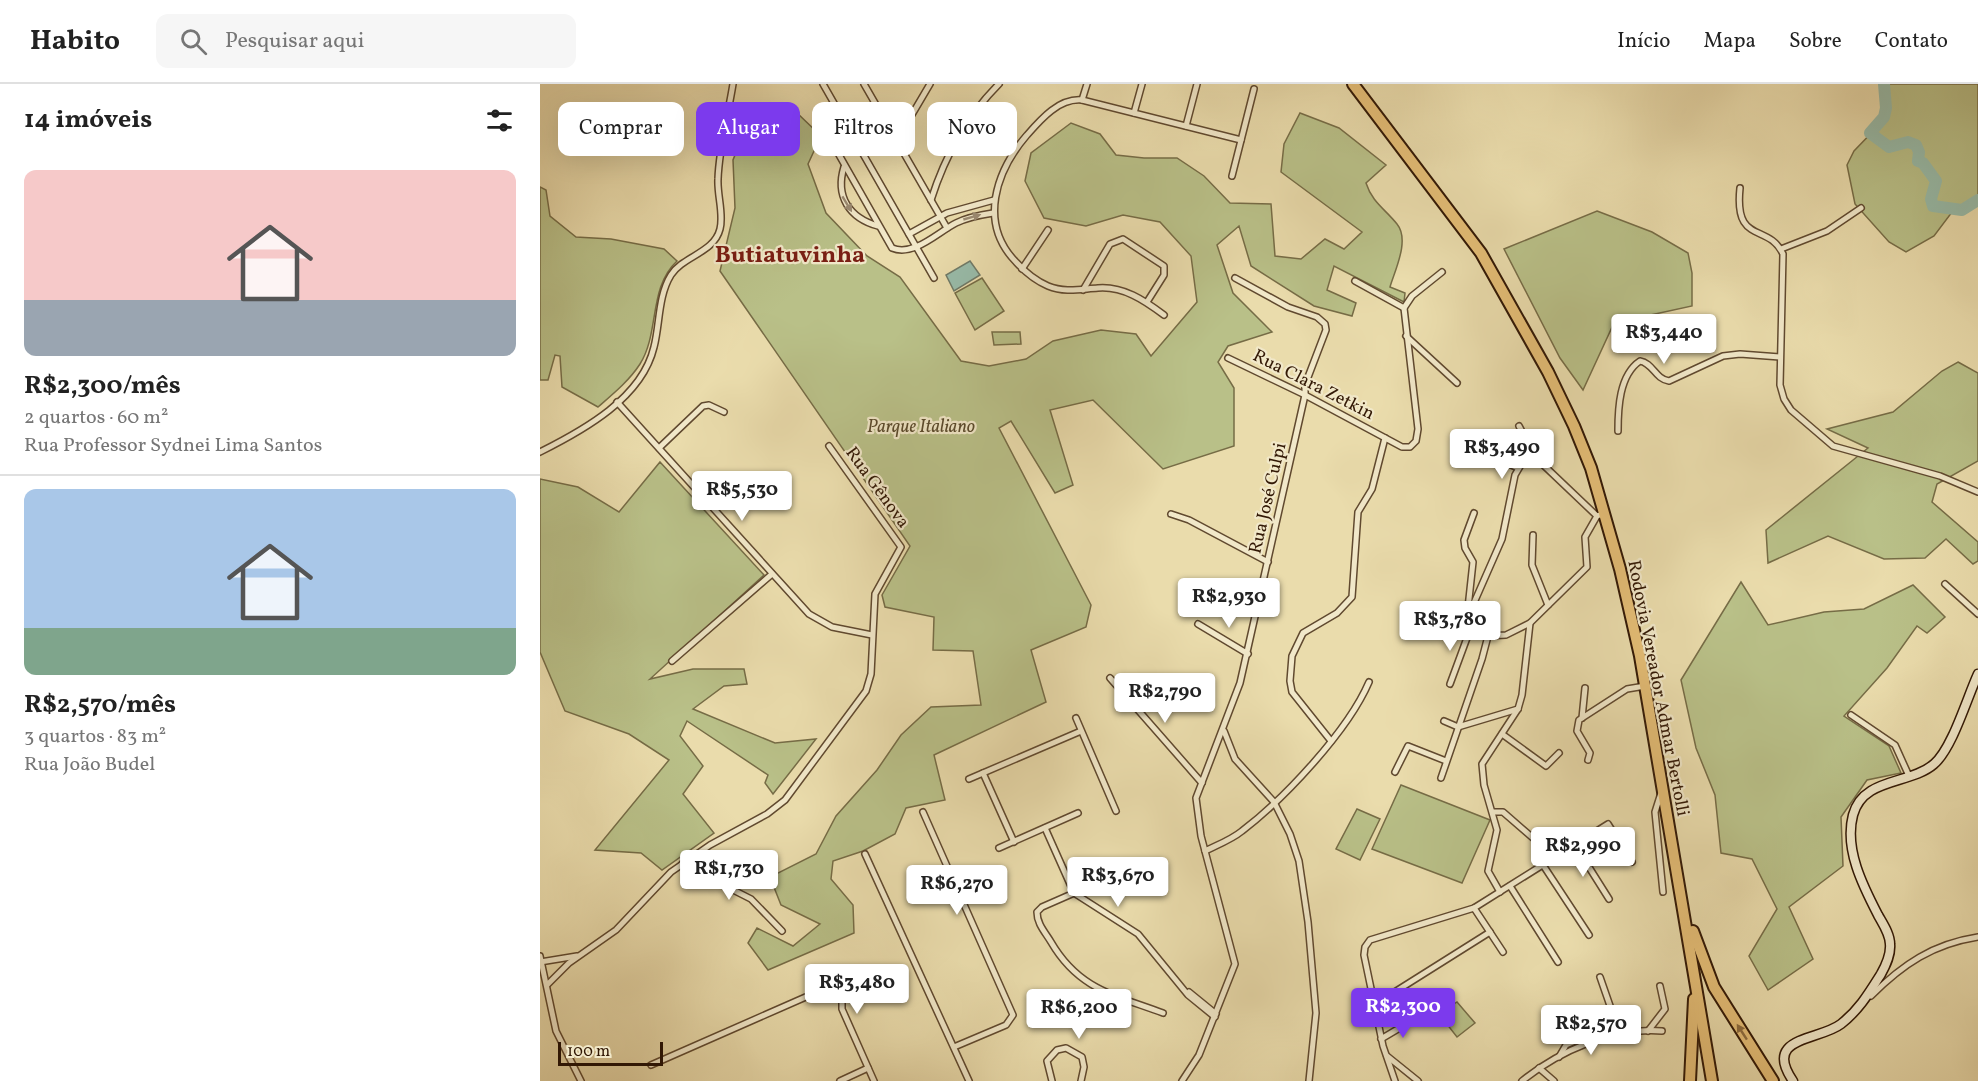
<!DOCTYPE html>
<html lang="pt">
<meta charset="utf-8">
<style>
:root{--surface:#fff;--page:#f6f6f6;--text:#222;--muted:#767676;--line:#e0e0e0;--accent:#7c3aed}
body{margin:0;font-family:Vollkorn,serif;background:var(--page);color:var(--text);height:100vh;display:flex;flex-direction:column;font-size:22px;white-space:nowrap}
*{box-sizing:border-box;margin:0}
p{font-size:20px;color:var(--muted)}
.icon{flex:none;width:33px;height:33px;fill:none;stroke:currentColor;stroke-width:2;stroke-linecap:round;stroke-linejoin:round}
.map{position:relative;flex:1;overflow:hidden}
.sheet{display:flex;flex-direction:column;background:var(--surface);width:540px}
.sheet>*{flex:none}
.banner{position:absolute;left:18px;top:18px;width:570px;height:54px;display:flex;gap:12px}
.scale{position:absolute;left:18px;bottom:15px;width:105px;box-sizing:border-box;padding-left:6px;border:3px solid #321805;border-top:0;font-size:16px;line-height:21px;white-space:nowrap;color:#321805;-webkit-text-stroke:4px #f1e8c9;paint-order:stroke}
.price{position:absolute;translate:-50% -51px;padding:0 14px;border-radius:6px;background:#fff;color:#222;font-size:20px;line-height:39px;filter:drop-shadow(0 2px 3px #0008)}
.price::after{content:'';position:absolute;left:50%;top:36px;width:18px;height:14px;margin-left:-9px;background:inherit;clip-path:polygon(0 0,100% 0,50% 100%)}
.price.current{background:var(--accent);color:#fff}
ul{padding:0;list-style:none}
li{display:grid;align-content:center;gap:12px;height:318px;padding:0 24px}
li+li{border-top:2px solid var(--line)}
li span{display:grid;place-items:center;height:186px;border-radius:12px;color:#555}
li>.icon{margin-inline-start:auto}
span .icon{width:108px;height:108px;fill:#fffc;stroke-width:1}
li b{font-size:26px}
h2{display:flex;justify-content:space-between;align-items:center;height:72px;padding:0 24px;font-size:26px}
.tag{padding:0 21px;border-radius:12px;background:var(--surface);box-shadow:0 6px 24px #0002;font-size:21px;line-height:54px}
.tag.current{background:var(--accent);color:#fff}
header{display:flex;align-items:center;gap:36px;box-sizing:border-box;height:84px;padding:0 30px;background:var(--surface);border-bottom:2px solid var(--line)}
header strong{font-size:28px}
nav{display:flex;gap:33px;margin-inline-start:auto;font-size:21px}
.search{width:420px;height:54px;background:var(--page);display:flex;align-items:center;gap:15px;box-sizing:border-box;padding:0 21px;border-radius:12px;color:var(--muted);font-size:22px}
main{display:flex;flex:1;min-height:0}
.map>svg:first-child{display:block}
.green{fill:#b9c088;stroke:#766c46;stroke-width:1.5}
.water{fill:#98bcaa;stroke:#6f7a68;stroke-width:1.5}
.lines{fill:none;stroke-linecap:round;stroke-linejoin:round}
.river{stroke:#98bcaa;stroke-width:12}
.street-casing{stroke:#60492f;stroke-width:8}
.secondary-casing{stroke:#321805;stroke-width:11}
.highway-casing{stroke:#321805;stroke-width:14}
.street{stroke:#f1e8c9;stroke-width:5}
.secondary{stroke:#f1e8c9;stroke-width:8}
.highway{stroke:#e5be76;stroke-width:10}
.oneway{fill:#9b8a71}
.oneway2{fill:#8c6b3e}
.labels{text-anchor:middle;stroke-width:4.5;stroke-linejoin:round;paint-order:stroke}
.street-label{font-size:18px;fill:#321805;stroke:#f1e8c9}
.park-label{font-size:18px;font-style:italic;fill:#5a4a2c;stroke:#f1e8c9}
.district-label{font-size:24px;font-weight:bold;fill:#7a1f14;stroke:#f1e8c9}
</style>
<header>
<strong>Habito</strong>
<div class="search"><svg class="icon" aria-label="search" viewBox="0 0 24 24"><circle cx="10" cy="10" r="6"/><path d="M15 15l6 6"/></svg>Pesquisar aqui</div>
<nav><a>Início</a><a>Mapa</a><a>Sobre</a><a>Contato</a></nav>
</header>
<main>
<section class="sheet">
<h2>14 imóveis<svg class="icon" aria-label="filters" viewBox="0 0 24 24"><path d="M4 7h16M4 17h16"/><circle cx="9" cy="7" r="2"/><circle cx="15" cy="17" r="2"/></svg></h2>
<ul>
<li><span style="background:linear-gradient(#f6c9c9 70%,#9aa5b1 0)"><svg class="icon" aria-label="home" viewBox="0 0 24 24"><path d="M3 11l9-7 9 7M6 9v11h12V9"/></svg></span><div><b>R$2,300/mês</b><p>2 quartos · 60 m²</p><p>Rua Professor Sydnei Lima Santos</p></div></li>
<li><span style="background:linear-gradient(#a9c7e8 75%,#7fa58c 0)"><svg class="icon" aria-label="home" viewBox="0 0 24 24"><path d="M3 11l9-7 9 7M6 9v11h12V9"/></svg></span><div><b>R$2,570/mês</b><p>3 quartos · 83 m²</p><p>Rua João Budel</p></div></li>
</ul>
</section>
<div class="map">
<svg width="1438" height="997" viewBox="0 0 1438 997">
<rect width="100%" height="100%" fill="#eadcac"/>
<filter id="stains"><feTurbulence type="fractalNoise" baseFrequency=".00333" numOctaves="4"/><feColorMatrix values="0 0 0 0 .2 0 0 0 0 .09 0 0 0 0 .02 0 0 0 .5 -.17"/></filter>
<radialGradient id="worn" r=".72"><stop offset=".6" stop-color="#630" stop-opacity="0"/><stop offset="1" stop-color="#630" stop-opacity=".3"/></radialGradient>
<g class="green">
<path d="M1343 0H1438V114L1412 128 1394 152 1366 168 1349 158 1315 120 1307 81 1314 67 1338 42 1343 26Z"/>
<path d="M255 27 281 52 268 80 286 129 327 172 360 193 421 277 449 282 486 275 513 257 561 246 596 250 611 272 657 218 651 172 620 138 583 131 546 142 504 134 485 97 491 69 531 39 560 50 576 71 604 74H637L664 92 690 119 731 120 735 172 761 175 785 155 804 165 822 148 741 88 744 60 760 29 799 44 846 81 826 99C832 118 845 125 857 140 870 156 855 186 850 203L865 209 864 218 794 182 787 206 816 219 812 232 774 222 711 182 699 142 677 161 693 209 732 248 688 262 678 278 694 304V362L623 385 553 316 510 326 533 401 515 409 471 337 459 344 551 521 546 543 491 566 506 618 394 671 405 716 366 724 355 750 323 767 293 777 291 795 313 821 314 849 228 886 208 859 217 844 253 862 280 840 241 821 230 793 276 770 296 732 337 686 361 651 391 623 441 621 433 567 393 566 394 533 345 523 342 511 370 462 180 187 195 124 193 76 209 37Z"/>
<path d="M0 103 6 106 10 132 36 153 71 155 124 165 137 177C108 204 120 248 100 280 89 297 73 310 58 323L22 303 20 272 15 271 8 296H0Z"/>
<path d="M1057 127 1112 148 1148 169 1152 189V222L1074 239 1043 306 1020 274 964 165Z"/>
<path d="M442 194 464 227 435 246 415 209Z"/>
<path d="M452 248H480L481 260 454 261Z"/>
<path d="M1418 278 1438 289V377L1397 400 1392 418 1438 458V477L1433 480 1406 455 1385 474 1344 475 1288 452 1228 479 1226 446 1328 364 1287 345 1353 328 1402 287Z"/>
<path d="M120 378 224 491 110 595 153 585H204L207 600 184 602 153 625 235 659 276 655 233 710 225 699 228 691 147 637 140 652 163 682 143 710 174 749 122 786 101 769 55 766 129 676 89 650 25 627 0 568V395L38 403 79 428Z"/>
<path d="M1201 498 1228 541 1284 528 1324 525 1373 501 1405 533 1387 549 1377 542 1347 584 1304 632 1349 662 1361 689 1327 696 1301 733 1303 782 1249 823 1273 875 1228 906 1209 872 1237 825 1212 775 1181 769 1175 711 1156 664 1141 596Z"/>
<path d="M861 701 950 736 922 799 832 765Z"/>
<path d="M817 725 840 735 820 776 796 765Z"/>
<path d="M917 918 935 939 917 953 899 930Z"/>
</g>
<path class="water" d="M430 177 440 191 414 207 406 191Z"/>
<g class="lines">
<path class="river" d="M1344 0 1346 24 1344 33 1330 49 1349 63 1368 58 1376 61 1379 68 1378 77 1383 79 1396 97 1391 115 1393 122 1422 126 1438 116"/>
<g class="street-casing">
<g id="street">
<path d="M283 0 394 194"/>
<path d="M324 0 407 144"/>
<path d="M542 16 547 0"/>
<path d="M594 29 602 0"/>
<path d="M303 34 294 62 352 164C374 173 398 148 416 139 428 133 440 131 453 129"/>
<path d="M646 42 657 0"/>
<path d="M357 56 390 0"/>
<path d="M304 83C295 112 309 134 338 142"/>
<path d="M692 92 714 5"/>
<path d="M1200 104C1194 162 1228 138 1243 170L1240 301 1244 315 1251 326 1293 362 1400 392 1438 408"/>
<path d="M391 116C405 72 426 33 459 0"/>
<path d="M369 150 407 129 454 116"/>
<path d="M1241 165 1287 147 1321 124"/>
<path d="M482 185 508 146"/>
<path d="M815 197 864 224"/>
<path d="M543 206 570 160 583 155 624 182V191L607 218"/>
<path d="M624 231C604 216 583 202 558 204 541 205 525 209 508 202 496 197 485 188 476 178 438 139 456 87 487 51 501 35 519 14 542 16L701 56"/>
<path d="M866 252 917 299"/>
<path d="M688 274 765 311 862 363H870L876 357 878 345 864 224 872 212 902 188"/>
<path d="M77 318 269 530 292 543 332 551"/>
<path d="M979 342 996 374"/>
<path d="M1078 347C1078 325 1079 291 1100 277 1113 279 1115 295 1129 297L1183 272 1200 270 1240 273"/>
<path d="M119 364 163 322 169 321 184 328"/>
<path d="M0 368C44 346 102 314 114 263 120 240 118 212 131 191 143 172 174 169 180 145 184 130 177 111 178 95 179 64 188 31 193 0"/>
<path d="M936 371H949L978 384"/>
<path d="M631 430 649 436 728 478"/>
<path d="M993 451 992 481 1008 521"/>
<path d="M1405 500 1438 530"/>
<path d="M905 531 926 537 934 546 948 552 966 551 990 539"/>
<path d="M927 533 933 478 925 464 924 456 934 429"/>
<path d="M926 537 962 455 975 391 982 379 996 374 1057 432"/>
<path d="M658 540 708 570"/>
<path d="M132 577 232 490"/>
<path d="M570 594 662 699"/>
<path d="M910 600 931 543"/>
<path d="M1311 631 1355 661 1369 692"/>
<path d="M536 634 576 727"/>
<path d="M1042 634 1045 604"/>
<path d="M904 637 918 643 978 625"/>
<path d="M684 647 695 675 734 718 750 750 759 777 768 838 776 929 769 997"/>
<path d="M962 650 1006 682 1019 669"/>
<path d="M791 657 752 608 750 597 752 572 763 549 797 529 812 513 818 428 832 405 845 354"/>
<path d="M1048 676 1050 669 1037 647 1039 636 1087 605 1105 602"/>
<path d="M855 688 868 662 906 677"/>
<path d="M443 689 474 758"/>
<path d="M901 694 942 575 948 552"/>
<path d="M429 695 541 647"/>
<path d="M1121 709 1115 728 1123 808"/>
<path d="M383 728 473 931 466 941 414 963"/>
<path d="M953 728H963L993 754"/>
<path d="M505 744 534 809 598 850 648 911 675 933"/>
<path d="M1035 761 1069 815"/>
<path d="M459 764 538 729"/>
<path d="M665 767C677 761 691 756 702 747 744 715 808 647 829 598"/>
<path d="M325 770 429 997"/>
<path d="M142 780 211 815 242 847"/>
<path d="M1003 781 1049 851"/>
<path d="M970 802 1018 878"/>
<path d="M960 808 948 787 957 746 944 701 942 680 978 625 982 611 990 539 1047 483 1045 453 1057 432 1065 429"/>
<path d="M534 809 502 823 497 828C497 840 505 848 511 858 539 906 575 911 623 929"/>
<path d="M934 824 963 868"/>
<path d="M0 872 16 947 41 997"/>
<path d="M0 878 37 872"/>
<path d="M7 901 29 879 76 846 131 788 170 761 227 730 245 716 326 607 331 590 335 510 361 463 289 362"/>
<path d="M649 908 676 930"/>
<path d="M1331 912C1363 880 1393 860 1438 853"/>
<path d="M834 921 950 848"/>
<path d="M1108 947 1125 925 1120 902"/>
<path d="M841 955 873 936"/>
<path d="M847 972 878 997"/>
<path d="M1019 973 1026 961 1076 939 1060 893"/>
<path d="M111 981 268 912 290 898 302 906V925L334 997"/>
<path d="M999 984 1014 997"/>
<path d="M300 997 328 984"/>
<path d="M512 997 507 977 517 966 526 964 542 973 544 983 541 997"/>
<path d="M642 997 659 971 695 880 661 752 656 714 700 599 765 311V301L786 246 785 240 777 233 748 223 695 194"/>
<path d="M855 997 843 962 824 871 825 863 830 856 934 824 1068 740 1092 778"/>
<path d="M982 997C1019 967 1073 943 1122 947"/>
</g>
</g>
<g class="secondary-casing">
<path id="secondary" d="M1253 997C1222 952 1279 957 1301 940 1319 926 1329 909 1341 890 1346 881 1351 871 1350 860 1350 850 1343 840 1338 831 1323 802 1304 765 1313 731 1323 693 1370 701 1394 680 1412 665 1427 614 1438 590"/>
</g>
<g class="highway-casing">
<g id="highway">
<path d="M813 0 941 169 1008 288 1034 342 1051 384 1080 485 1100 572 1172 997"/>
<path d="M1153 847 1174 903 1233 997"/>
<path d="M1150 997 1154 915"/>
</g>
</g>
<use href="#street" class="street"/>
<use href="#secondary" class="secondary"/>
<use href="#highway" class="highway"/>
</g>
<defs><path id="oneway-solid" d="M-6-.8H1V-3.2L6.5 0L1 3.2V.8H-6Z" transform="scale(1.5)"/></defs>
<g class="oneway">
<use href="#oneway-solid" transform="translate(307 120) rotate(59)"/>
<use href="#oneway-solid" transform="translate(432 133) rotate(-16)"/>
</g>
<use class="oneway2" href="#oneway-solid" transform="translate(1202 948) rotate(-123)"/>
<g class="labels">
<g class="street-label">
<text transform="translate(774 300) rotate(27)" y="6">Rua Clara Zetkin</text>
<text transform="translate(338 403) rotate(54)" y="6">Rua Gênova</text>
<text transform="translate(727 414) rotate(-77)" y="6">Rua José Culpi</text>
<text transform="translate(1119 604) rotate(79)" y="6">Rodovia Vereador Admar Bertolli</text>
</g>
<g class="park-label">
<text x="381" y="348">Parque Italiano</text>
</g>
<g class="district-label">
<text x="250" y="178">Butiatuvinha</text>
</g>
</g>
<rect width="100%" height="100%" filter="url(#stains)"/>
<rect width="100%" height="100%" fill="url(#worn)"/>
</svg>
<div class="scale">100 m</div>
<b class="price" style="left:1124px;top:281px">R$3,440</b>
<b class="price" style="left:962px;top:396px">R$3,490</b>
<b class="price" style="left:202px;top:438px">R$5,530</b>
<b class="price" style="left:689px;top:545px">R$2,930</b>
<b class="price" style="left:910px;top:568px">R$3,780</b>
<b class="price" style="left:625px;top:640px">R$2,790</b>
<b class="price" style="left:1043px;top:794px">R$2,990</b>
<b class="price" style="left:189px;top:817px">R$1,730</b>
<b class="price" style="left:578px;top:824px">R$3,670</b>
<b class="price" style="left:417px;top:832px">R$6,270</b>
<b class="price" style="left:317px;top:931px">R$3,480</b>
<b class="price current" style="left:863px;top:955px">R$2,300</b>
<b class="price" style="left:539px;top:956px">R$6,200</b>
<b class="price" style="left:1051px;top:972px">R$2,570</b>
<div class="banner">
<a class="tag">Comprar</a>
<a class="tag current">Alugar</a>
<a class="tag">Filtros</a>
<a class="tag">Novo</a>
</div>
</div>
</main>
